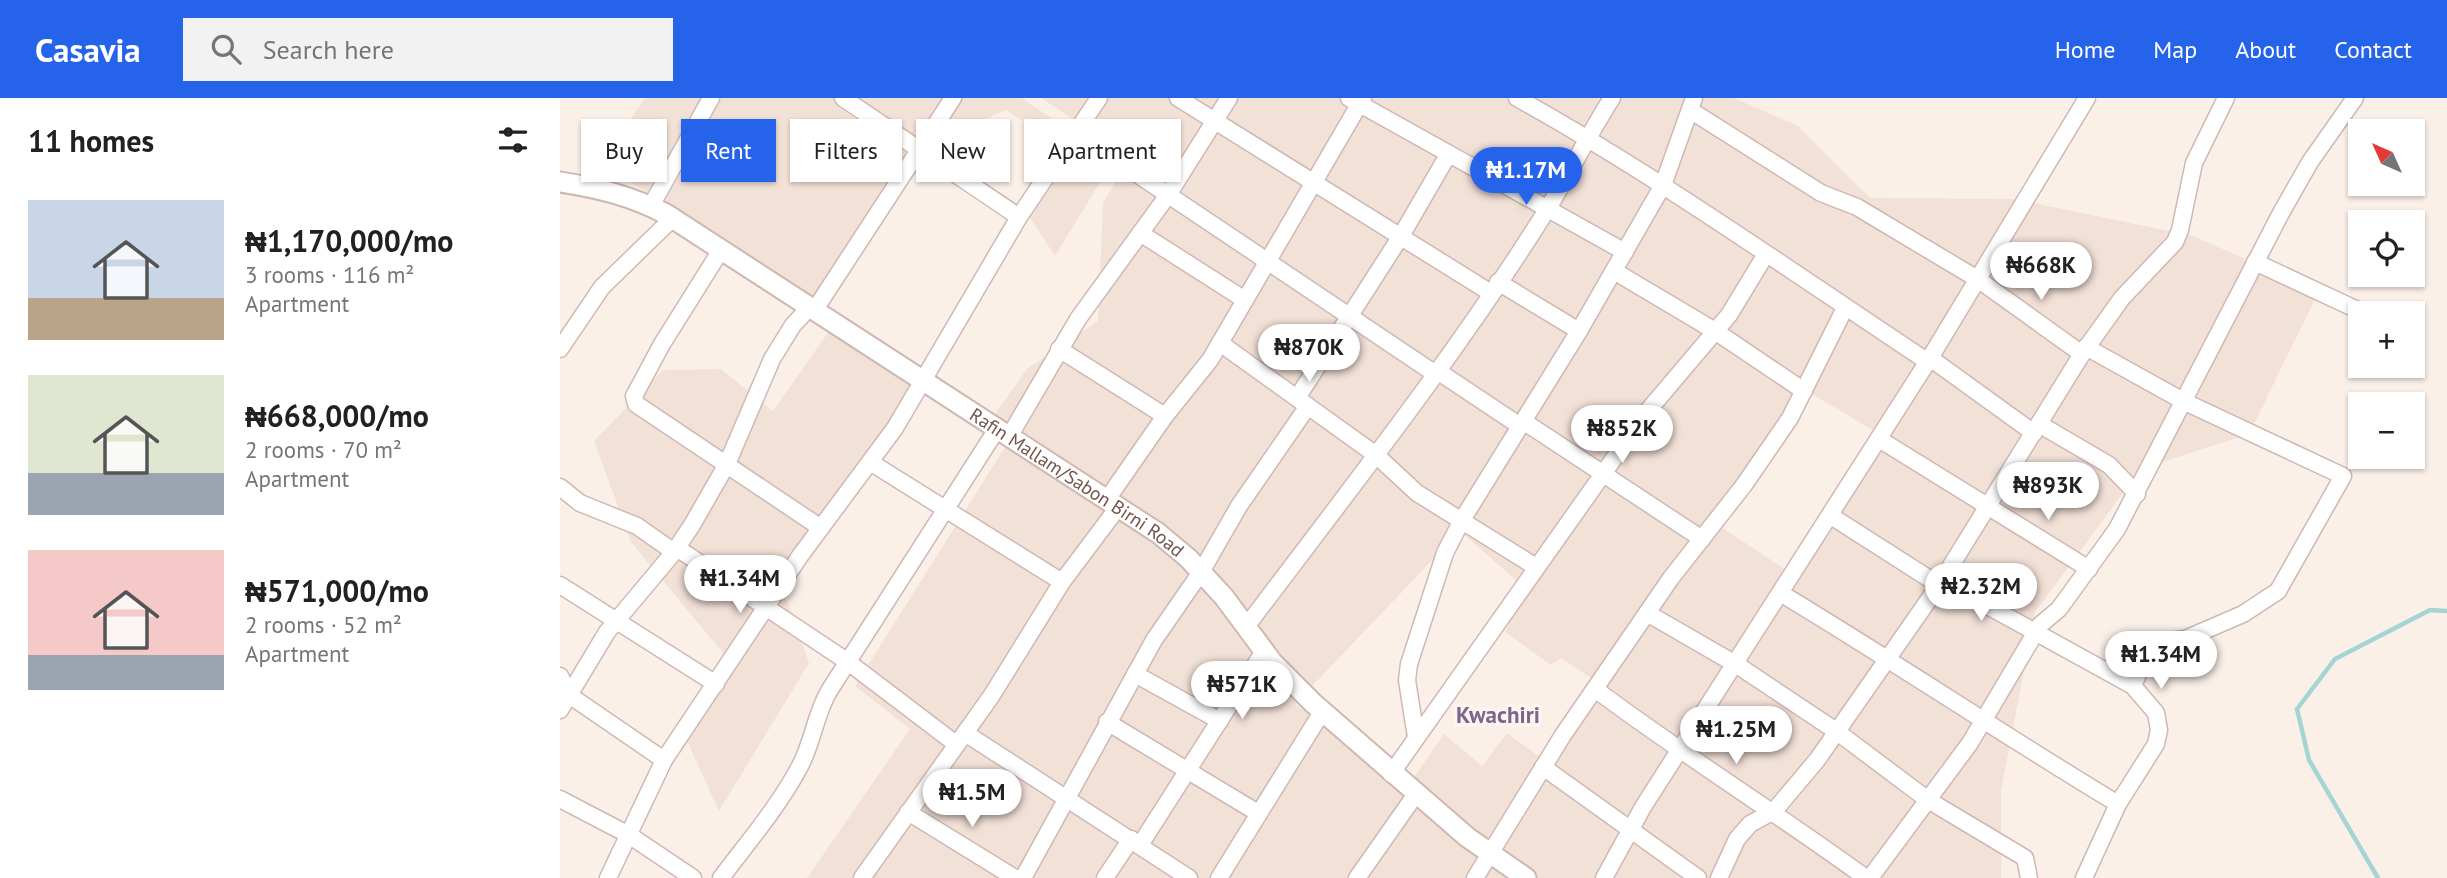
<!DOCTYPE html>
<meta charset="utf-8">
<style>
:root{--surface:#fff;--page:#f2f2f2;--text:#202124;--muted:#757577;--accent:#2563eb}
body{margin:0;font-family:"PT Sans",sans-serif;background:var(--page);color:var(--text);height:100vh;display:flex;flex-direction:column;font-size:26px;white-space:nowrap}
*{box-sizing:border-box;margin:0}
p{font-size:23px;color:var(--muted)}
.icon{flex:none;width:38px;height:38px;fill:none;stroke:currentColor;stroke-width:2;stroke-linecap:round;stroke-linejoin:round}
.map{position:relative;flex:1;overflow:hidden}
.sheet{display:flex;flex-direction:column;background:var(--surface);width:560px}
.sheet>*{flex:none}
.hud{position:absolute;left:21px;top:21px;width:665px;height:63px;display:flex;gap:14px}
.needle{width:46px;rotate:315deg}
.fabs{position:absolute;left:1788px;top:21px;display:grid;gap:14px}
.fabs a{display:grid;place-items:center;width:77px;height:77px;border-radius:0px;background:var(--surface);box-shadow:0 2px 5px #0004;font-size:35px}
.price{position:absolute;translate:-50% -60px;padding:0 16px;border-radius:24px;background:#fff;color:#222;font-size:23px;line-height:46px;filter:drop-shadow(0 2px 4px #0008)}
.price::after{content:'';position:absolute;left:50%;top:42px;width:21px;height:16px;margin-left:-10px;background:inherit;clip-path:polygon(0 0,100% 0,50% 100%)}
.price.active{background:var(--accent);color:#fff}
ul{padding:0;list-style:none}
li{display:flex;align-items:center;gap:21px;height:175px;padding:0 28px}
li span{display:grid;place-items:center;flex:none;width:196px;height:140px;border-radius:0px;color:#555}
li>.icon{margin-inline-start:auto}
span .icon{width:84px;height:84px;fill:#fffc;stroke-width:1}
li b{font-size:30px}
h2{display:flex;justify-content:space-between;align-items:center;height:84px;padding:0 28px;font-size:30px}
.pill{padding:0 24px;border-radius:0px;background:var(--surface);box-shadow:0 2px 5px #0004;font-size:24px;line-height:63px}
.pill.active{background:var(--accent);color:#fff}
header{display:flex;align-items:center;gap:42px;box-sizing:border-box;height:98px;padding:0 35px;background:var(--accent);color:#fff}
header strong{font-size:33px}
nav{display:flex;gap:38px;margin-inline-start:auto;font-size:24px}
.search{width:490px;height:63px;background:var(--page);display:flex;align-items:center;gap:18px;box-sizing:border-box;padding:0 24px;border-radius:0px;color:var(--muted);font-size:26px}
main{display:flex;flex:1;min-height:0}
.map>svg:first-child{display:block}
.residential{fill:#f2e1d7;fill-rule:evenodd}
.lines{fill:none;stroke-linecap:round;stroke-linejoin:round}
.stream{stroke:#a4d4d3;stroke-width:4.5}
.minor-casing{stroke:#ceb8b2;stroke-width:19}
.tertiary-casing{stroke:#ceb8b2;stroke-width:23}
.minor{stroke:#fff;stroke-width:16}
.tertiary{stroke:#fff;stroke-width:19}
.labels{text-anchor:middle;stroke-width:7;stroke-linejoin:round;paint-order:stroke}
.street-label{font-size:19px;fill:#73544e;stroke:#fef5ee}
.quarter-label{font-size:23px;font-weight:bold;fill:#7a668f;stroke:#fef5ee}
</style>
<header>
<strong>Casavia</strong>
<div class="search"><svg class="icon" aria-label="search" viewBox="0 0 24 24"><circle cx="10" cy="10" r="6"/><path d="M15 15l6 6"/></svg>Search here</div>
<nav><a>Home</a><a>Map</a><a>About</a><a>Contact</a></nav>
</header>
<main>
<section class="sheet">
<h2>11 homes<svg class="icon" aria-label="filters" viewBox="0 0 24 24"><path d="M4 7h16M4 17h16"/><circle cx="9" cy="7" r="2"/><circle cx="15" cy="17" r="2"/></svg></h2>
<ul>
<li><span style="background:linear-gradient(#c9d6e8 70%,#b9a48a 0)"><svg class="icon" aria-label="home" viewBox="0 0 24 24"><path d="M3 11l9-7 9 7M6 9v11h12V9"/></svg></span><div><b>₦1,170,000/mo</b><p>3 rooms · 116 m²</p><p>Apartment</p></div></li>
<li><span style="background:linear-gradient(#dfe7d0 70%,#9aa5b1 0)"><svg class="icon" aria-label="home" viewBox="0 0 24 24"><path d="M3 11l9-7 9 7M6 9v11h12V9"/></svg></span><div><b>₦668,000/mo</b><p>2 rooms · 70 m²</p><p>Apartment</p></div></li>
<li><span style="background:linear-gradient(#f6c9c9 75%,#9aa5b1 0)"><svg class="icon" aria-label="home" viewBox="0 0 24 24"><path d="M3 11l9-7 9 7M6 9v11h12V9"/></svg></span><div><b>₦571,000/mo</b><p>2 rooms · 52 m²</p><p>Apartment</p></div></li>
</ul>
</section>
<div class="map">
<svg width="1887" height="780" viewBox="0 0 1887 780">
<rect width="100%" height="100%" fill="#fbf0e8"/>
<g class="residential">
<path d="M85 0H462L553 63 495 158 470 120 507 51 446 12 361 49 258 208 41 64Z"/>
<path d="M481 0H1174L1238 28 1310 100 1454 101 1633 138 1759 193 1689 336 1581 371 1475 514 1441 693V780H247L350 631 295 588 445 349 430 323 467 271 538 223 543 105 570 58ZM1245 292 1328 341 1238 480 1155 425ZM900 433 966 491 945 534 991 567 1001 560 1040 586 978 658 947 635 922 668 884 636 845 692 735 606Z"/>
<path d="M274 226 361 285 222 489 249 565 159 713 123 634 173 567 71 444 34 343 103 272 161 271 213 313Z"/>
</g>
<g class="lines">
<path class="stream" d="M1818 780 1749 662 1737 611 1775 561 1870 512 1887 513"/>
<g class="minor-casing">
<g id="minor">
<path d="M283 0 459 119"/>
<path d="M618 0 931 195"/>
<path d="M789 0 1065 154"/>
<path d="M957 0C1099 79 1232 174 1368 264"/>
<path d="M1130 12 1261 95 1297 109 1419 182 1522 256"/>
<path d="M516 35 874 275"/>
<path d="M91 108 151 0"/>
<path d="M580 135 685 202"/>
<path d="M161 152 102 246 74 298 76 306 261 430"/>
<path d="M1695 164 1804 215"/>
<path d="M1054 173 1155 233 1244 293"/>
<path d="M938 184 1019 233"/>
<path d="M254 213 393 0"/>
<path d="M660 245 816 357 857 395 976 469"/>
<path d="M1526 249 1625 304 1783 378 1718 493 1683 516 1625 541 1600 544 1589 550 1573 588"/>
<path d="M0 251 42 189 113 120"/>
<path d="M499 251 605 318"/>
<path d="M1370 260 1474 335"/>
<path d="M876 272 960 328"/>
<path d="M737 300 841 138 888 57"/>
<path d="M963 323 1142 441"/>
<path d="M1479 326 1549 367 1577 396"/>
<path d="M449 339 518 221 608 97 669 0"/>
<path d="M1319 341 1529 471"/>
<path d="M310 364 502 484"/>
<path d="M0 389 20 405 77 428 114 454"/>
<path d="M548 400 605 318 650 262 803 0"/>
<path d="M1271 418 1379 487 1406 496 1573 588 1596 615 1599 632 1596 646 1558 706 1524 780"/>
<path d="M117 450 288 564 396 646"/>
<path d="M0 487 156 586"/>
<path d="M1222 496C1335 564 1445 638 1558 706"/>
<path d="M1087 515 1177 567 1276 633 1368 702 1465 760 1469 780"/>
<path d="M686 529C789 392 897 256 988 110 1010 74 1029 36 1052 0"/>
<path d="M575 576 660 623"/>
<path d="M0 578 9 597 104 662"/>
<path d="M1035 591C1123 657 1217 715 1306 780"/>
<path d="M0 612 47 534 114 454 132 427 167 366 212 261 233 227 249 210"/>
<path d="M547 624 698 715"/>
<path d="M405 635 629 780"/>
<path d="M856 639 847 582 849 566 885 455 902 422 1019 233 1103 87 1134 0"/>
<path d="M983 669 1138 780"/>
<path d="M831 676 1086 315 1169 217 1206 156"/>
<path d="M0 701 69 737 133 780"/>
<path d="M348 714 455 780"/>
<path d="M580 747 704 553"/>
<path d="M48 780 104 662 240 458 335 330 459 119 539 0"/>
<path d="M161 780C188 744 219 708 240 668 253 644 255 617 269 593L437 331"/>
<path d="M302 780 432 597 502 484 559 408"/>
<path d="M463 780 594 542 641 474 679 408 748 308"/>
<path d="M545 780 571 741"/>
<path d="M659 780 762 614"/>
<path d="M797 780 856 696"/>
<path d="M915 780 1003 637 1111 480 1184 387 1230 320 1285 210"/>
<path d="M1044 780 1083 709 1370 260 1527 0"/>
<path d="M1159 780 1177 741 1190 726 1214 713 1257 662 1379 487 1522 256 1562 200 1615 144 1620 132 1634 65 1666 0"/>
<path d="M1310 780 1410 645 1480 527 1499 511 1557 431 1721 115 1750 64 1795 0"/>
</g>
</g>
<g class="tertiary-casing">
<g id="tertiary">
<path id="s1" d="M0 84C39 90 71 98 106 116L598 435 628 460 664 499 713 565 753 605 907 739 966 780"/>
</g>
</g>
<use href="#minor" class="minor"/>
<use href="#tertiary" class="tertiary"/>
</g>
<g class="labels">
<g class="street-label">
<text dy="7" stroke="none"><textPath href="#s1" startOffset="602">Rafin Mallam/Sabon Birni Road</textPath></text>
</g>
<g class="quarter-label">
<text x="938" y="625">Kwachiri</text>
</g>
</g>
</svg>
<div class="fabs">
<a><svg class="needle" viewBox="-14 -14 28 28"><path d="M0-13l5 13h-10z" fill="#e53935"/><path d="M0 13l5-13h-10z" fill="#757577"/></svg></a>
<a><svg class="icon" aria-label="locate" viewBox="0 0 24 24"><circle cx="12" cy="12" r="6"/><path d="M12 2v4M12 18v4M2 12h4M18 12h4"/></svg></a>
<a>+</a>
<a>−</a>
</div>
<b class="price active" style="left:966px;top:109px">₦1.17M</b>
<b class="price" style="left:1481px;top:204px">₦668K</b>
<b class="price" style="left:749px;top:286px">₦870K</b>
<b class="price" style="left:1062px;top:367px">₦852K</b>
<b class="price" style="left:1488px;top:424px">₦893K</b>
<b class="price" style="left:180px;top:517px">₦1.34M</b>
<b class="price" style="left:1421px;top:525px">₦2.32M</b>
<b class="price" style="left:1601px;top:593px">₦1.34M</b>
<b class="price" style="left:682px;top:623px">₦571K</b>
<b class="price" style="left:1176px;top:668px">₦1.25M</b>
<b class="price" style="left:412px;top:731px">₦1.5M</b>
<div class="hud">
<a class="pill">Buy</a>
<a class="pill active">Rent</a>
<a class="pill">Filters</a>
<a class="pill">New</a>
<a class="pill">Apartment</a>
</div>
</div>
</main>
